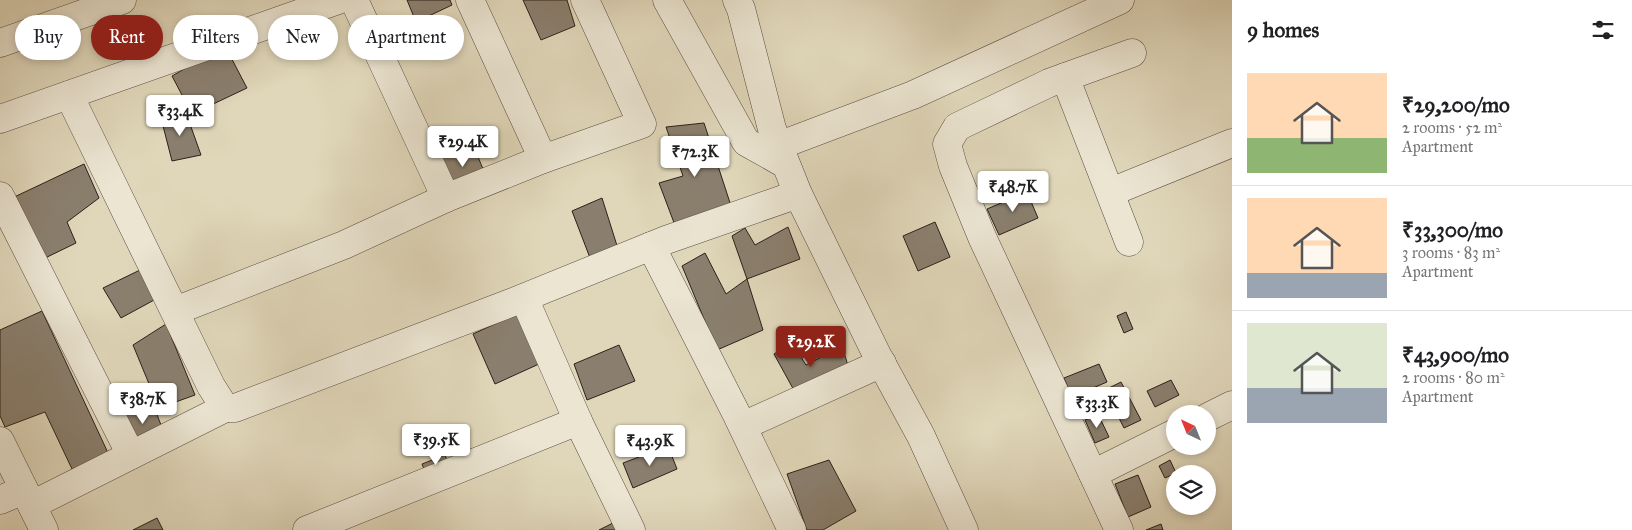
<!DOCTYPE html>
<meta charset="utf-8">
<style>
:root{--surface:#fff;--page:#f6f6f6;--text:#202124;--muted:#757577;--line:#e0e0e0;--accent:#8f2418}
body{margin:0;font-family:"IM FELL Great Primer",serif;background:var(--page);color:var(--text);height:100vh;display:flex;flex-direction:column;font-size:19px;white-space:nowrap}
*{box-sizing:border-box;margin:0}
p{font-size:16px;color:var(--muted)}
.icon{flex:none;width:28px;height:28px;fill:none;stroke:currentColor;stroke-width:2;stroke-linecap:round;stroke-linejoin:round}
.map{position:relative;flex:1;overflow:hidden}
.panel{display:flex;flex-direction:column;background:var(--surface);width:400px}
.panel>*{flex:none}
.banner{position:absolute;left:15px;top:15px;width:475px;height:45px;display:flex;gap:10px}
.needle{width:32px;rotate:317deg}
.fabs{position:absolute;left:1166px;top:405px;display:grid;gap:10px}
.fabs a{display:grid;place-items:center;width:50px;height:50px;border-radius:50%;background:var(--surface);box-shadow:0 2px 8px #0003;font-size:25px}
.price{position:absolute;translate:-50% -42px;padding:0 11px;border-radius:5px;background:#fff;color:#222;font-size:16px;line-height:32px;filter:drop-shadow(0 1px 2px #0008)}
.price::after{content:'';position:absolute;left:50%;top:30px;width:15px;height:11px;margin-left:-8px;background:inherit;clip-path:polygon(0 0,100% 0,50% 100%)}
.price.on{background:var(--accent);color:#fff}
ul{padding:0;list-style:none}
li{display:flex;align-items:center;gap:15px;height:125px;padding:0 15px}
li+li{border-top:1px solid var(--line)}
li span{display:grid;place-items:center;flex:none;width:140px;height:100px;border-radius:0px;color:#555}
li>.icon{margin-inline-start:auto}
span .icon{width:60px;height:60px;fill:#fffc;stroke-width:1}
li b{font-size:21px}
h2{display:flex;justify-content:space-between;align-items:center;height:60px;padding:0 15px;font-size:21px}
.tag{padding:0 18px;border-radius:22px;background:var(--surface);box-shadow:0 2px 8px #0003;font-size:18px;line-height:45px}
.tag.on{background:var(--accent);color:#fff}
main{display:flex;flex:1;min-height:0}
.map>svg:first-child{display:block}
.building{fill:#8a7f6e;stroke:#2d201b}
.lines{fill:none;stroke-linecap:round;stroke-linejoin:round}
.minor-casing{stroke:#5a4e43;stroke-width:29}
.minor{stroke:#ebe5d2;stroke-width:28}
</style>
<main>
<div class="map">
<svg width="1232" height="530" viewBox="0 0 1232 530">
<rect width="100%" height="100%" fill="#e0d7ba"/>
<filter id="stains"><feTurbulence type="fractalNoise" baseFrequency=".004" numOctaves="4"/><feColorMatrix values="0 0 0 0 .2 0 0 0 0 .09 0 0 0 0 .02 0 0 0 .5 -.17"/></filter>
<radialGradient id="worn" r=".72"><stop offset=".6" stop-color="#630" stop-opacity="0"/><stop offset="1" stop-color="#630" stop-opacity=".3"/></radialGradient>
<g class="building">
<path d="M407 0H450L452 5 416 22Z"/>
<path d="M523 0H567L575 26 541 40Z"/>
<path d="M225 46 247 88 192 114 172 76Z"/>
<path d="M185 110 201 155 172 161 161 118Z"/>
<path d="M704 123 733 212 676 228 659 183 683 176 666 127Z"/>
<path d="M473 145 486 176 448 190 442 158Z"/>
<path d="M84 164 99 198 67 222 76 243 41 260 10 199Z"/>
<path d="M1027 192 1038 218 999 235 987 209Z"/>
<path d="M602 198 619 252 592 263 572 211Z"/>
<path d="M935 222 950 257 918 271 903 236Z"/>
<path d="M788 227 800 259 747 279 732 236 745 228 755 245Z"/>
<path d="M705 253 726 294 747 279 763 330 717 350 682 266Z"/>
<path d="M140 270 156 299 121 318 103 288Z"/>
<path d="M42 311 109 455 72 469 45 412 5 427 0 416V330Z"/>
<path d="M1126 312 1133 329 1124 333 1117 316Z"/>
<path d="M517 314 539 364 495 384 473 334Z"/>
<path d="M166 324 195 395 159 408 133 345Z"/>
<path d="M792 343 806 365 842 346 850 372 796 394 774 354Z"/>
<path d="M619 345 635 381 587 400 574 364Z"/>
<path d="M1099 364 1107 382 1072 397 1064 378Z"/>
<path d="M1171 380 1179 395 1155 407 1147 391Z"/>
<path d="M1121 382 1141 420 1124 428 1105 390Z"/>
<path d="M1106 397 1110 404 1097 410 1094 403Z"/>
<path d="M151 399 166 438 133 446 118 419Z"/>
<path d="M1098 414 1109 437 1095 443 1085 420Z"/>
<path d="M668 446 677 469 633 488 623 463Z"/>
<path d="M445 455 450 467 427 477 422 464Z"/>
<path d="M829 460 856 511 823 530H807L787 474Z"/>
<path d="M1170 460 1176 473 1165 478 1159 466Z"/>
<path d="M1138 475 1151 507 1128 517 1115 484Z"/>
<path d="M157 518 163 530H133Z"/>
<path d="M617 521 621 530H599Z"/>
<path d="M1161 524 1163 530H1146Z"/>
</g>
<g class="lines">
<g class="minor-casing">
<g id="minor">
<path d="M354 0 446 198"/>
<path d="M470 0 543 159"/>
<path d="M667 0 746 142 785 164"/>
<path d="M737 0 741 9 772 129 798 194 877 355 921 436 964 530"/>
<path d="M0 43 122 0"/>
<path d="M1065 77 1129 242"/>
<path d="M69 95 211 386 225 408H235L513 302 666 240 798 194"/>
<path d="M0 119 338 0"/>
<path d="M778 146 913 95 1120 0"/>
<path d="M1111 192 1232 143"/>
<path d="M0 196 131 455"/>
<path d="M651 246 737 415 792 530"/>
<path d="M524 298 578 421 631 530"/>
<path d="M175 311 344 245 446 198 543 159 642 124 585 0"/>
<path d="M1208 417 1232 405"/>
<path d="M743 426 882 363"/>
<path d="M0 441 44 530"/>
<path d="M1093 474 1175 433"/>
<path d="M0 500 24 490"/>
<path d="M32 505 225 408"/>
<path d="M307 530 578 421"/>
<path d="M1119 530 982 237 953 166 947 144 957 127 1049 83 1132 53"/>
</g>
</g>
<use href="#minor" class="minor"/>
</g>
<rect width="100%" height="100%" filter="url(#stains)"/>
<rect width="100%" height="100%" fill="url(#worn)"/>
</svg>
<div class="fabs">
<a><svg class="needle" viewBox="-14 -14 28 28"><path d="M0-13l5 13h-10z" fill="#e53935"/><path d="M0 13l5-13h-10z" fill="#757577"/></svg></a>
<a><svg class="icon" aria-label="layers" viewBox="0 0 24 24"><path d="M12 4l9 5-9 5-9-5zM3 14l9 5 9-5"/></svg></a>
</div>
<b class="price" style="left:180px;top:137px">₹33.4K</b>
<b class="price" style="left:463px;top:168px">₹29.4K</b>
<b class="price" style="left:695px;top:178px">₹72.3K</b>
<b class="price" style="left:1013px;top:213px">₹48.7K</b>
<b class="price on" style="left:811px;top:368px">₹29.2K</b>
<b class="price" style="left:143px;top:425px">₹38.7K</b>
<b class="price" style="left:1097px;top:429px">₹33.3K</b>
<b class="price" style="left:436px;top:466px">₹39.5K</b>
<b class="price" style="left:650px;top:467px">₹43.9K</b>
<div class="banner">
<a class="tag">Buy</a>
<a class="tag on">Rent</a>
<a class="tag">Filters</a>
<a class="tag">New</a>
<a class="tag">Apartment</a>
</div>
</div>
<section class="panel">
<h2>9 homes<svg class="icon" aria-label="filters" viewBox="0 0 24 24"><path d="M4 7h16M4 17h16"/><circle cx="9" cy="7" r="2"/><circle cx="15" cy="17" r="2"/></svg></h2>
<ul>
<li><span style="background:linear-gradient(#ffd9b3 65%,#8fb573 0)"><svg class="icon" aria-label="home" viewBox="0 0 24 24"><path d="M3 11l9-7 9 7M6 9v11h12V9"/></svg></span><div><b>₹29,200/mo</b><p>2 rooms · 52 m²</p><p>Apartment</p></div></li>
<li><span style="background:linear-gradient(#ffd9b3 75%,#9aa5b1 0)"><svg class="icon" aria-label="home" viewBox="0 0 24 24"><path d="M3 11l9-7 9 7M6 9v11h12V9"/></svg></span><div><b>₹33,300/mo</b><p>3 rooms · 83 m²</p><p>Apartment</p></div></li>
<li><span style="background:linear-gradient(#dfe7d0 65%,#9aa5b1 0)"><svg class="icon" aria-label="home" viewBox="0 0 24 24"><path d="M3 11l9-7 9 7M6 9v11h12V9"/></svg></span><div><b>₹43,900/mo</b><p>2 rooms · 80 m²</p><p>Apartment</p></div></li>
</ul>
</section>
</main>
